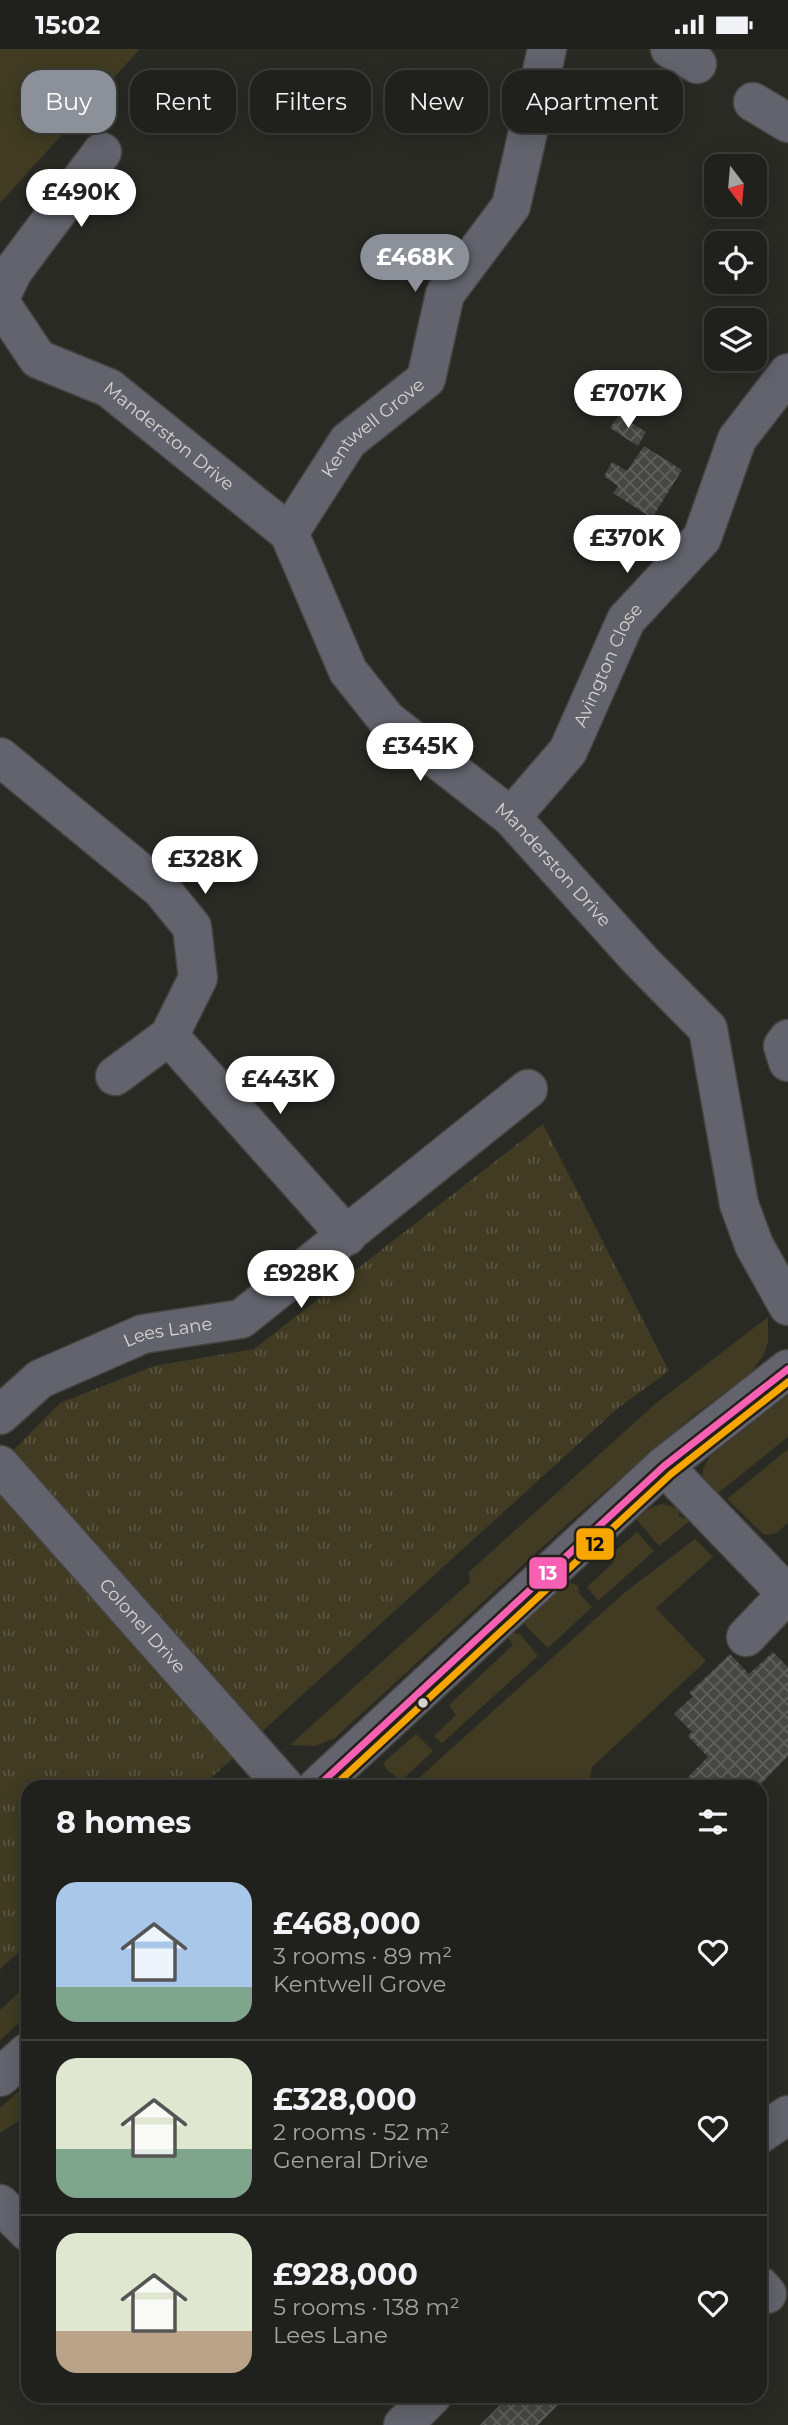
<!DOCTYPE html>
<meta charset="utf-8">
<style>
:root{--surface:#20201c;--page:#2d2d29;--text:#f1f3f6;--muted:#a2a3a3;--line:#3d3e3b;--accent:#8c9099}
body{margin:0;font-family:Montserrat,sans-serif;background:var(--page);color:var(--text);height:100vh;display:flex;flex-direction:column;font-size:26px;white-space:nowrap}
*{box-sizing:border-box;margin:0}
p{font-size:23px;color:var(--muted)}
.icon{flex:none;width:38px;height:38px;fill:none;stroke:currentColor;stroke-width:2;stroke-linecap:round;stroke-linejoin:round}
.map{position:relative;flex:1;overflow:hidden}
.details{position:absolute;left:21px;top:1731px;width:746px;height:623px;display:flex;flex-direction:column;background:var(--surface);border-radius:21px;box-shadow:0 4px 18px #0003,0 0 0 2px var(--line)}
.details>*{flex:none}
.guide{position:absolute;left:21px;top:21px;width:747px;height:63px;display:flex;gap:14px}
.needle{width:46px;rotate:164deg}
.controls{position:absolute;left:704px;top:105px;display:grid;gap:14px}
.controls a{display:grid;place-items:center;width:63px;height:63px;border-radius:14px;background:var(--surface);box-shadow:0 4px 18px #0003,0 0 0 2px var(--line);font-size:35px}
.price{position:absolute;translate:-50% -60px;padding:0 16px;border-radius:24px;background:#fff;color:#222;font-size:23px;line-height:46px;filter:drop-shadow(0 2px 4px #0008)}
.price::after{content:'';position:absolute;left:50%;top:42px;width:21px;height:16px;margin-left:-10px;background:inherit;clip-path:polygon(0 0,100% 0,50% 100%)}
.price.on{background:var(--accent);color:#fff}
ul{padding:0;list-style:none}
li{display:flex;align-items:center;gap:21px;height:175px;padding:0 35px}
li+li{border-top:2px solid var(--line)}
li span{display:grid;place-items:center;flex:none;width:196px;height:140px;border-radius:21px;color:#555}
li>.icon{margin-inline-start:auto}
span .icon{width:84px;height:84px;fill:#fffc;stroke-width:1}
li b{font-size:30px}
h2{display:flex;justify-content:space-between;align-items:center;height:84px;padding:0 35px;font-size:30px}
.tag{padding:0 24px;border-radius:21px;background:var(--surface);box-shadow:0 4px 18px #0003,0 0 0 2px var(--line);font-size:24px;line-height:63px}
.tag.on{background:var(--accent);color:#fff}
.status{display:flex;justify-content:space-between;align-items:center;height:49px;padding:0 35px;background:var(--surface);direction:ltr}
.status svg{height:19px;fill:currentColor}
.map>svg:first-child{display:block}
.grass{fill:#403b22}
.park{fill:url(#park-tufts)}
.building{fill:url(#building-cross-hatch)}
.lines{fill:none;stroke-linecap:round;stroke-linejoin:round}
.minor-casing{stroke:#454441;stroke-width:41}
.minor{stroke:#62636c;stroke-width:38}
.bus-1-casing{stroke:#232119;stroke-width:12}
.bus-2-casing{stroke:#232119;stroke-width:12}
.bus-1{stroke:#f860b3;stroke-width:7}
.bus-2{stroke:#f7a600;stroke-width:7}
.bus-dot{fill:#d5d4cf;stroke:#232119;stroke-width:2.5}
.labels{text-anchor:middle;stroke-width:6;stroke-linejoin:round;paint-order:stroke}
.street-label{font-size:18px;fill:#d5d4cf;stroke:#232119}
.line-badge{stroke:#232119;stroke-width:2.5}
.badge-label{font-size:19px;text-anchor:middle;font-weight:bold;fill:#fff}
.pale-badge-label{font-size:19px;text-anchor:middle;font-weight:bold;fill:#111}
</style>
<div class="status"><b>15:02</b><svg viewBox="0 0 49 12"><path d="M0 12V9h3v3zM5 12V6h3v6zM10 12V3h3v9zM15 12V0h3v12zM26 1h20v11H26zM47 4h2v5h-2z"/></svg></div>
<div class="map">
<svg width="788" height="2376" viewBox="0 0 788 2376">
<defs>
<pattern id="park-tufts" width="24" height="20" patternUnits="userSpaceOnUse" patternTransform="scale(1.75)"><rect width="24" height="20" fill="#403b22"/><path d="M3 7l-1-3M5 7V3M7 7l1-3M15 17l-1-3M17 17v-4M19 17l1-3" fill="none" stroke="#5b5641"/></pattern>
<pattern id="building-cross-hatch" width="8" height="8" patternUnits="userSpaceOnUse" patternTransform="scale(1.75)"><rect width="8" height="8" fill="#464642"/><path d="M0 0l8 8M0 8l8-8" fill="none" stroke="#60605c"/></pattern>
</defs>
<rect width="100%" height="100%" fill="#2a2a25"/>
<g class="grass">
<path d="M0 0H140L0 154Z"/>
<path d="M768 1268V1293L764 1305 751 1324 694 1366 573 1470 335 1689 315 1697 290 1696 470 1533 469 1523 655 1355Z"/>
<path d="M788 1346V1388L712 1449 703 1439V1420L709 1408Z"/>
<path d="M788 1400V1474L777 1484 764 1486 727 1450Z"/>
<path d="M662 1455 682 1460 678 1467 691 1471 659 1497 636 1470 650 1459Z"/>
<path d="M637 1483 654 1502 598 1552 587 1538 614 1513 609 1507Z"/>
<path d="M695 1490 713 1508 656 1559 706 1612 592 1718 589 1738H409L624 1544Z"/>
<path d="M567 1532 578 1537 579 1544 592 1558 548 1599 525 1576V1571Z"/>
<path d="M514 1584 520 1585 538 1607 442 1694 434 1687 456 1666 449 1656 513 1596 507 1587Z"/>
<path d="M416 1685 433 1702 401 1732 385 1719 384 1713Z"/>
<path d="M28 1935V1966L0 1991V1961Z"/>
<path d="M28 2034V2066L0 2084V2059Z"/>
</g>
<path class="park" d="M543 1075 669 1322 618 1359 201 1738H28V1895L0 1920V1415L60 1354 154 1317 254 1300Z"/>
<g class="building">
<path d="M619 366 646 383 638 397 610 379Z"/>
<path d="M644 397 682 421 652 469 613 444 618 437 604 427 612 413 627 422Z"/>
<path d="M773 1603 788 1618V1707L758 1738H697L688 1728 708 1708 688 1687 692 1683 674 1665 693 1647 689 1644 730 1605 749 1625Z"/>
<path d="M509 2347H567L538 2376H480Z"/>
</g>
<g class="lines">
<g class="minor-casing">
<g id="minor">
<path d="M670 0 697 15"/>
<path d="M753 53 788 74"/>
<path d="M0 249 13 222 102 103"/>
<path id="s1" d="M0 253 38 310 109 339 289 484 348 622 387 671 511 768 640 911 708 980 739 1155 754 1196 788 1257"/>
<path id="s2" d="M289 484 348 392 426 330 445 245 511 157 547 0"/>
<path d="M0 708 162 841 192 878 198 929 169 987 115 1027"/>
<path id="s3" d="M511 768 568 702 626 571 702 489 737 390 788 324"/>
<path d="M169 987 347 1187"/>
<path d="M788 990 783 997 788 1013"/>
<path id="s4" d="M0 1366 40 1330 143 1285 241 1270 528 1040"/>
<path id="s5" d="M0 1416 285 1738"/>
<path d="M664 1417 788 1546"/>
<path d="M746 1588 787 1545"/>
<path d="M317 1738 664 1417 788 1320"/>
<path d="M0 2028 28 2003"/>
<path d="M760 2085 788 2066"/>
<path d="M0 2155 28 2183"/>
<path d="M760 2237 767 2245"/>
<path d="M403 2376 432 2347"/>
</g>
</g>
<use href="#minor" class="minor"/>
<g class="bus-1-casing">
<path id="bus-1" d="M317 1738 664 1417 788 1320"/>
</g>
<g class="bus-2-casing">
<path id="bus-2" d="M333 1738 671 1425 788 1333"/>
</g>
<use href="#bus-1" class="bus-1"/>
<use href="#bus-2" class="bus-2"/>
</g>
<circle class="bus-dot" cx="423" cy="1654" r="6"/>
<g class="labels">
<g class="street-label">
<text dy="6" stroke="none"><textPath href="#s2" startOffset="136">Kentwell Grove</textPath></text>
<text dy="6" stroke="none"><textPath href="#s1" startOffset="222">Manderston Drive</textPath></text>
<text dy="6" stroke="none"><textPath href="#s3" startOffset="182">Avington Close</textPath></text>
<text dy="6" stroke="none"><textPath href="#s1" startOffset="810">Manderston Drive</textPath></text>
<text dy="6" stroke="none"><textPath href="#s4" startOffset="191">Lees Lane</textPath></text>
<text dy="6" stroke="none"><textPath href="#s5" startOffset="215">Colonel Drive</textPath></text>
</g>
</g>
<g class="line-badge">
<rect x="575" y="1478" width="40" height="34" rx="7" fill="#f7a600"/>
<rect x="528" y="1507" width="40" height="34" rx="7" fill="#f860b3"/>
</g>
<g class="badge-label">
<text x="548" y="1531">13</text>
</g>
<g class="pale-badge-label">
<text x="595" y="1502">12</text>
</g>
</svg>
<div class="controls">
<a><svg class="needle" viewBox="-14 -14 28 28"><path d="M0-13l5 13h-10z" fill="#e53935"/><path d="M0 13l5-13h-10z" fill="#a2a3a3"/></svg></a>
<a><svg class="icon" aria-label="locate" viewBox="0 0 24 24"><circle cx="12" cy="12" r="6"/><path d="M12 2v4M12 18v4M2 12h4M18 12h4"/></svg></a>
<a><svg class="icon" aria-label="layers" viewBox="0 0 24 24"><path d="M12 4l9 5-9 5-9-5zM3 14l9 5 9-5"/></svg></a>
</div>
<b class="price" style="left:81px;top:180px">£490K</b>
<b class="price on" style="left:415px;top:245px">£468K</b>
<b class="price" style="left:628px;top:381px">£707K</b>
<b class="price" style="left:627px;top:526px">£370K</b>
<b class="price" style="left:420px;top:734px">£345K</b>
<b class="price" style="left:205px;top:847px">£328K</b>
<b class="price" style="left:280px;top:1067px">£443K</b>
<b class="price" style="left:301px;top:1261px">£928K</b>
<div class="guide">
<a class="tag on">Buy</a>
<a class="tag">Rent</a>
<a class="tag">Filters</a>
<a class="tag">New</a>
<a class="tag">Apartment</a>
</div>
<section class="details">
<h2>8 homes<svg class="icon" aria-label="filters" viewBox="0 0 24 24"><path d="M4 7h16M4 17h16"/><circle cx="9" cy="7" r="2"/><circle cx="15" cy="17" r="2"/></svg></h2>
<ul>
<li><span style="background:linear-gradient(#a9c7e8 75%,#7fa58c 0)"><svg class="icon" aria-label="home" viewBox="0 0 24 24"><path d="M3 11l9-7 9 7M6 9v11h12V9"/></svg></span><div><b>£468,000</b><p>3 rooms · 89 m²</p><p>Kentwell Grove</p></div><svg class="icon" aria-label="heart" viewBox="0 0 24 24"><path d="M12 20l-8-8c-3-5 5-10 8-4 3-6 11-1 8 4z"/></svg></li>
<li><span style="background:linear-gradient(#dfe7d0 65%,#7fa58c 0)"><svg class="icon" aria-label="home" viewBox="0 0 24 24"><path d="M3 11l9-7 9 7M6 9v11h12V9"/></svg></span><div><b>£328,000</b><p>2 rooms · 52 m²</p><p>General Drive</p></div><svg class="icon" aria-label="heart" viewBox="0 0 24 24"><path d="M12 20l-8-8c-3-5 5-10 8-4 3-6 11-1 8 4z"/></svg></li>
<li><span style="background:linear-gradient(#dfe7d0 70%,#b9a48a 0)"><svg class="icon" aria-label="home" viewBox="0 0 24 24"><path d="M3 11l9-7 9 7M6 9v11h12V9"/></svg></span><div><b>£928,000</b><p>5 rooms · 138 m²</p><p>Lees Lane</p></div><svg class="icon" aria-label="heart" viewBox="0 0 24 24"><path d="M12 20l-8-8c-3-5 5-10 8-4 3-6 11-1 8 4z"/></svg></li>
</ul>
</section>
</div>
